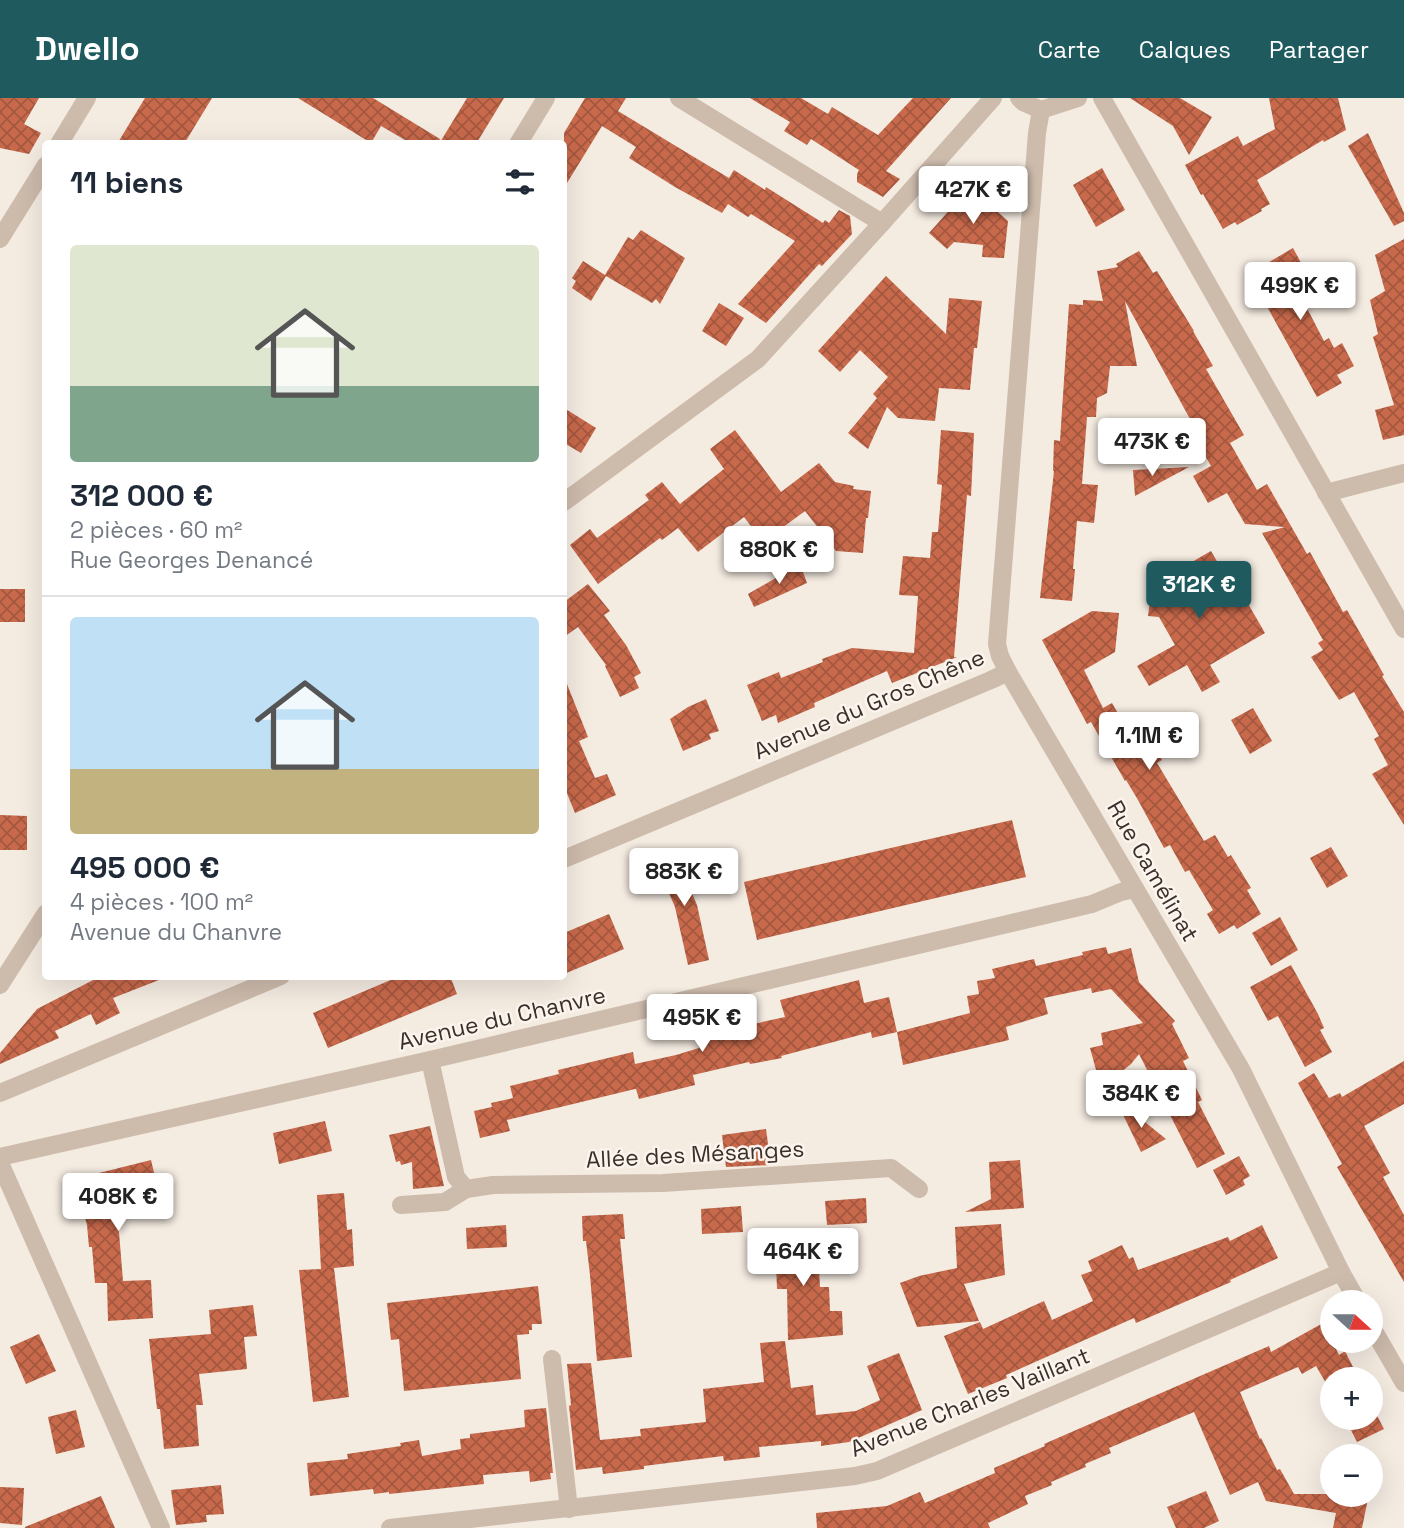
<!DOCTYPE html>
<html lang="fr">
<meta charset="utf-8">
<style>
:root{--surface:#fff;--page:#f6f6f7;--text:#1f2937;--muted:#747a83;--line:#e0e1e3;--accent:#1f5a5e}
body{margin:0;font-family:"Space Grotesk",sans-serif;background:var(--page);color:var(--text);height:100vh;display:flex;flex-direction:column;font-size:26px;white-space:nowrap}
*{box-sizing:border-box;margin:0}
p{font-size:23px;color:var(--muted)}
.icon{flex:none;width:38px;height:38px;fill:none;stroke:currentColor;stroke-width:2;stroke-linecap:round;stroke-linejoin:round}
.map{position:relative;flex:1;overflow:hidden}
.sheet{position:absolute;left:42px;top:42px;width:525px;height:840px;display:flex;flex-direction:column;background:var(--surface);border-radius:7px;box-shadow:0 7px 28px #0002}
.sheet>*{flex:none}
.needle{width:46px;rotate:111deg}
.fabs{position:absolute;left:1320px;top:1192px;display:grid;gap:14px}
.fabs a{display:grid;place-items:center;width:63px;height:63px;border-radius:50%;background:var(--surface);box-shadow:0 7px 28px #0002;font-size:35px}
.price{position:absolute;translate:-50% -60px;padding:0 16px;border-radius:7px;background:#fff;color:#222;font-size:23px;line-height:46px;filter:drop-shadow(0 2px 4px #0008)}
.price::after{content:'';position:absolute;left:50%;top:42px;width:21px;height:16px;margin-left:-10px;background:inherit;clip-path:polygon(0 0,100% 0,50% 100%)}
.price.active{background:var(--accent);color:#fff}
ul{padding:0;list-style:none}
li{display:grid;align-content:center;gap:14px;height:371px;padding:0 28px}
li+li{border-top:2px solid var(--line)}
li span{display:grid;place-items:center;height:217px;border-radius:7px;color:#555}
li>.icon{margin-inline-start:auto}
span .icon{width:126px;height:126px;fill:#fffc;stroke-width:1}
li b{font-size:30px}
h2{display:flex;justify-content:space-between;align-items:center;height:84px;padding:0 28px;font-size:30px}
header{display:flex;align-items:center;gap:42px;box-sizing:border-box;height:98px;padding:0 35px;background:var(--accent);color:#fff}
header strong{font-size:33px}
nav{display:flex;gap:38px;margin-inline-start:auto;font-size:24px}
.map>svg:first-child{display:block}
.building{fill:url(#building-cross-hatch)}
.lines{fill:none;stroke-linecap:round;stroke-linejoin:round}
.minor{stroke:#cdbbac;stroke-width:18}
.tertiary{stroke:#cdbbac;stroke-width:18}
.labels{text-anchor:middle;stroke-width:5;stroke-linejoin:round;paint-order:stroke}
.street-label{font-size:23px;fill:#3b302b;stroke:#fbf5ee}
</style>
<header>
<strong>Dwello</strong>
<nav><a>Carte</a><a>Calques</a><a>Partager</a></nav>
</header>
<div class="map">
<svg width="1404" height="1430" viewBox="0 0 1404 1430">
<defs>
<pattern id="building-cross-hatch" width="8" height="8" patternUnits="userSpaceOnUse" patternTransform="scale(1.75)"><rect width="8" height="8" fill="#c8694b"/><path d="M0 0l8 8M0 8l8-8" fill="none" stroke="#a4573f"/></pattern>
</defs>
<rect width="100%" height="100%" fill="#f4ebe1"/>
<g class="building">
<path d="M0 0H39L24 26 41 35 29 56 0 50Z"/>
<path d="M145 0H212L184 46H117Z"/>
<path d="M298 0H373L440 41 438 46H412L381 28 371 45Z"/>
<path d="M467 0H504L476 46H439Z"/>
<path d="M585 0H626L618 13 689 56 729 80 734 72 765 92 766 89 823 125 825 122 829 125 839 112 850 118 852 136 822 168 819 166 766 225 738 206 795 143 751 116 748 119 728 106 722 115 675 89 629 60 636 49 602 28 564 90V35Z"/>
<path d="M750 0H801L828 16 832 9 878 37 913 0H951L886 73 900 81 883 99 857 84V76L859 72 811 41 807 47 784 33 790 24Z"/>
<path d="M1130 0H1180L1212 19 1189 57 1173 28Z"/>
<path d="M1269 0H1338L1346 32 1324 44 1323 42 1257 82 1270 106 1261 111 1262 113 1237 127 1235 124 1223 131 1203 96 1201 97 1185 67 1238 38 1243 48 1275 31Z"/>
<path d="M1368 35 1404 115V123L1394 128 1348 48Z"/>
<path d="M1102 70 1125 112 1096 129 1073 87Z"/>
<path d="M970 89 1008 123 1004 160 982 159 983 147 954 144 947 151 929 135Z"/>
<path d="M641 132 685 160 660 206 656 201 652 205 606 178 591 203 572 190 576 183 572 180 583 163 605 177 628 139 633 142Z"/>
<path d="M1404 141V337L1383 342 1375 312 1394 307 1373 239 1378 236 1370 202 1385 193 1375 157Z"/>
<path d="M1293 150 1312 185 1298 193 1324 243 1329 240 1334 250 1342 245 1354 268 1337 277 1342 285 1317 299 1249 176Z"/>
<path d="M1139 153 1153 175 1157 173 1194 233H1193L1213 268 1206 271 1244 337 1230 345 1257 392 1267 386 1307 456 1310 454 1343 514 1347 512 1384 577 1382 578 1404 614V727L1372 676 1388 667 1374 641 1379 638 1354 594 1339 602 1311 559 1323 552 1318 545 1323 542 1262 435 1285 429 1245 426 1227 395 1208 405 1193 378 1211 368 1190 331 1195 330 1125 203 1137 268H1110L1107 295 1097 300 1096 319H1087L1082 386 1098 387 1094 425 1077 423 1073 471H1075L1072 503 1040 500 1054 373H1053L1054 342 1060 343 1069 206 1083 207V202L1103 203 1097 173 1118 169 1116 166Z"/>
<path d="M886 178 946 236 949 200 982 203 977 250H974L970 292 939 290 935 323 898 320 887 309 868 351 848 335 877 300 873 296 888 279 860 252 840 274 818 253Z"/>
<path d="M719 205 744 220 726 248 702 233Z"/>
<path d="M564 310 596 330 581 355 564 345Z"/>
<path d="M735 332 781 394 819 365 835 384 854 388 853 391 871 393 868 420H866L863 455 836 453 805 413 763 444 744 419 698 454 678 430 662 442 660 440 598 486 570 447 590 431 597 440 649 402 645 397 662 384 680 406 724 371 710 351Z"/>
<path d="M941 332 974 335 971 398 967 397 954 559 942 558 957 559 892 585 887 573 814 605 815 609 778 625 776 617 762 623 747 587 779 574 781 580 823 564 822 561 852 550 914 555 918 498 899 497 903 458 930 460 932 434H938L942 387 937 386Z"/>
<path d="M1189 369 1135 398 1133 372Z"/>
<path d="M1211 453 1231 488 1236 485 1265 535 1210 567 1220 584 1202 594 1187 567 1149 588 1137 568 1175 547 1159 519 1148 518 1152 487Z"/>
<path d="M800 466 807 485 754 509 748 496Z"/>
<path d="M588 486 610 513 604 517 626 547 641 575 634 579 639 590 620 599 605 568 606 567 578 529 564 539V504Z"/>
<rect x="0" y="491" width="25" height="33"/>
<path d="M1092 513 1119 515 1115 554 1084 572 1103 610 1112 605 1124 626 1137 619 1162 662 1157 665 1204 743 1215 737 1228 759 1231 757 1251 790 1247 792 1261 816 1237 831 1234 827 1219 836 1207 816 1213 812 1189 772 1185 774 1170 747 1164 750 1138 702 1126 682 1125 683 1091 624 1087 626 1042 542Z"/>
<path d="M564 581H565L588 639 579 643 595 680 607 676 616 697 575 715 564 688Z"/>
<path d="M706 601 719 633 709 636 711 641 683 653 670 621 688 609Z"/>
<path d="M1253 610 1272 643 1250 656 1231 622Z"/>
<path d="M0 717 27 718V752H0Z"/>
<path d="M1012 722 1026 779 757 842 744 784Z"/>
<path d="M1331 749 1348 778 1327 790 1310 760Z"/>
<path d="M673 752 697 807 709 862 688 867 675 809 654 760Z"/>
<path d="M609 816 624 851 564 876V835Z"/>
<path d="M1280 819 1298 852 1271 868 1252 835Z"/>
<path d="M1106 849 1108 856 1131 850 1139 884 1175 923 1172 926 1189 960 1183 963 1202 1002 1198 1004 1225 1056 1197 1070 1139 956 1131 966 1101 990 1090 950 1103 947 1101 935 1143 925 1111 891 1092 895 1091 890 1044 900 1048 916 1006 929 1009 942 903 967 897 934 970 915 967 898 979 896 977 883 995 880 992 871 1034 861 1036 868 1083 857 1082 854Z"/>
<path d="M1291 867 1318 916 1324 930 1320 932 1332 954 1305 969 1278 918 1268 923 1250 889Z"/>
<path d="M101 878 164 880 113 900 120 915 96 927 91 916 55 933 59 940 0 966V955L37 911Z"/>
<path d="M400 878H450L457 896 328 950 313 915Z"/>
<path d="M859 882 864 905 889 899 897 934 872 940 871 934 781 958 782 960 750 966 749 964 693 977 695 987 639 1001 636 991H635L507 1022 510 1033 480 1040 474 1013 492 1009 491 1005 513 1000 510 988 559 976 558 972 633 954 635 966 676 957 699 950 693 925 727 917 731 931 785 919 780 902Z"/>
<path d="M1404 963V1006L1364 1028 1390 1075 1383 1079 1404 1117V1184L1337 1069 1342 1066 1298 985 1314 975 1329 1000 1340 995 1342 999Z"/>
<path d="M1115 1000 1166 1041 1141 1054Z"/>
<path d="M325 1023 332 1053 279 1066 273 1035Z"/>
<path d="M430 1028 444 1088 413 1091 412 1064 401 1067 400 1063 396 1064 389 1037Z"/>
<path d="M766 1031 771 1067 726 1069 722 1037Z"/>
<path d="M1239 1058 1250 1078 1243 1082 1245 1087 1226 1097 1213 1072Z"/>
<path d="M151 1062 162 1107 117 1110 123 1183 151 1182 153 1220 108 1223 107 1185H95L92 1149H89L87 1127 75 1081Z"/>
<path d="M1020 1062 1024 1110 965 1114 991 1101 989 1064Z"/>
<path d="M344 1095 347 1132 352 1131 354 1168 334 1170 349 1299 313 1304 299 1172 321 1171 317 1097Z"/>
<path d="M866 1100 867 1125 827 1127 825 1103Z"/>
<path d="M741 1108 743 1134 702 1136 701 1111Z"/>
<path d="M623 1116 625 1141H620L632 1259 597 1263 590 1177 586 1143H583L582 1118Z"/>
<path d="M1001 1126 1005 1177 964 1186 979 1223 917 1229 900 1185 919 1178 957 1170 955 1129Z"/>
<path d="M506 1127 507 1149 467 1151 466 1130Z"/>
<path d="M1262 1127 1278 1160 1230 1182 1231 1184 1136 1225 1134 1220 1006 1277 1007 1280 968 1296 944 1238 980 1224 983 1231 1044 1203 1052 1222 1093 1203 1081 1177 1092 1173 1088 1163 1122 1147 1129 1161 1133 1159 1138 1172 1228 1139 1230 1143Z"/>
<path d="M817 1138 820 1189H829L830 1213H842L843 1237 788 1242 787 1191H777L776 1166 765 1167 763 1141Z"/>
<path d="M538 1188 542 1226H532V1232H529V1236L517 1237 521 1281 404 1293 399 1241 391 1242 387 1205Z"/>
<path d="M253 1207 257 1238 244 1239 247 1271 199 1276 203 1307H196L199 1348 164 1351 160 1311H157L149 1241 211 1236 209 1212Z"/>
<path d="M1323 1225 1339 1257 1345 1253 1359 1281H1332V1293L1330 1292 1316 1268 1302 1276 1298 1269 1240 1294 1260 1341 1261 1340 1277 1372 1280 1371 1294 1396H1369L1362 1430H1333L1336 1415 1266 1403 1258 1384 1230 1397 1194 1314 1109 1350 1111 1355 1085 1366 1086 1369 1051 1384 1052 1387 1025 1398 1028 1406 988 1425 990 1430H817L816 1415 887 1408 920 1394 925 1405 995 1375 994 1370 1045 1348 1044 1346 1269 1248 1271 1254Z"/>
<path d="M39 1236 56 1273 26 1286 10 1249Z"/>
<path d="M785 1243 791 1290 813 1287 816 1317 856 1313 880 1302 867 1268 899 1255 922 1312 849 1344 821 1348V1343L759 1349 760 1359 724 1363 723 1358 644 1368V1371L603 1376 602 1369 576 1372 569 1308 571 1307 567 1266 591 1265 600 1342 641 1338 640 1331 706 1324 703 1291 764 1284 760 1245Z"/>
<path d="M1370 1304 1384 1331 1357 1344 1345 1320H1370Z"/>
<path d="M546 1310 553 1375H550L551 1381 530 1384 529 1373 483 1377 484 1386 389 1396V1394L374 1396 373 1391 310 1398 307 1365 348 1361 347 1356 401 1348 400 1345 419 1342 422 1358 461 1351 460 1341 470 1340V1336L525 1329 524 1312Z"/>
<path d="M76 1312 85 1349 56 1356 48 1319Z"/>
<path d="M221 1387 224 1416 206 1417 207 1424 176 1427 171 1392Z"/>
<path d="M0 1389 24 1390 22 1427 0 1425Z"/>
<path d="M1206 1393 1219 1423 1204 1430H1176L1167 1409Z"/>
<path d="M101 1398 115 1430H25V1429Z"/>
</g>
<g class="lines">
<g class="minor">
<path d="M679 0 882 125"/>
<path d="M1019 0 1023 4 1041 12 1078 0"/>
<path d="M1102 0 1404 531"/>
<path d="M1041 12 1037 35 997 546 1000 558 1008 574 1241 971 1341 1174 1358 1204"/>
<path d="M518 46 546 0"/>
<path d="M1326 395 1404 375"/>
<path d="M564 404 758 261 882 125 993 0"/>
<path d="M564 761 991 582 1008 574"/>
<path d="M0 887 46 815"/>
<path d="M430 962 456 1079 466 1091"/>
<path d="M0 995 281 878"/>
<path d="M0 1059 430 962 1092 806 1121 794 1135 791"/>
<path d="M0 1065 161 1430"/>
<path d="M401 1107 445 1104 466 1091 493 1087 663 1085 891 1070 919 1091"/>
<path d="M1370 1226 1404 1285"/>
<path d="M552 1261 569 1411"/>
<path d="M390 1430 855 1378 877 1373 1341 1174"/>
</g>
<g class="tertiary">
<path d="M59 46 87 0"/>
<path d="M0 141 46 67"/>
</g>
</g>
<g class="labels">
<g class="street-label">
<text transform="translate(869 606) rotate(-23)" y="8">Avenue du Gros Chêne</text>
<text transform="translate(1153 773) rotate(60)" y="8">Rue Camélinat</text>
<text transform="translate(502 920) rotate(-13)" y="8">Avenue du Chanvre</text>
<text transform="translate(695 1056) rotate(-3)" y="8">Allée des Mésanges</text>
<text transform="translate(970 1304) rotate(-22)" y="8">Avenue Charles Vaillant</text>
</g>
</g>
</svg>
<div class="fabs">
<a><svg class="needle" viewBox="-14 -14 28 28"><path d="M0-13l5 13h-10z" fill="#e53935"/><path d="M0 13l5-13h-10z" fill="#747a83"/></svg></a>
<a>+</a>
<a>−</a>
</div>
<b class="price" style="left:973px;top:128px">427K €</b>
<b class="price" style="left:1300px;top:224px">499K €</b>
<b class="price" style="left:1152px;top:380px">473K €</b>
<b class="price" style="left:779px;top:488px">880K €</b>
<b class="price active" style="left:1199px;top:523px">312K €</b>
<b class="price" style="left:1149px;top:674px">1.1M €</b>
<b class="price" style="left:684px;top:810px">883K €</b>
<b class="price" style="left:702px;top:956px">495K €</b>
<b class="price" style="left:1141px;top:1032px">384K €</b>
<b class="price" style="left:118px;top:1135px">408K €</b>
<b class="price" style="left:803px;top:1190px">464K €</b>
<section class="sheet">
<h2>11 biens<svg class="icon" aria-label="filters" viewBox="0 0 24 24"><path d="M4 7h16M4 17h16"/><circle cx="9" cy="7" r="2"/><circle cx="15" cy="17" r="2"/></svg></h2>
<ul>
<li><span style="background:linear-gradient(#dfe7d0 65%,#7fa58c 0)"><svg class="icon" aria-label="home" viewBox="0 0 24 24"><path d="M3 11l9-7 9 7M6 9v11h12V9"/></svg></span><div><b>312 000 €</b><p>2 pièces · 60 m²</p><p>Rue Georges Denancé</p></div></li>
<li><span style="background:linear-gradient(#bfe0f5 70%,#c2b280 0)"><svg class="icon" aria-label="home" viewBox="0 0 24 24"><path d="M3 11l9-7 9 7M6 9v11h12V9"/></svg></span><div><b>495 000 €</b><p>4 pièces · 100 m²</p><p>Avenue du Chanvre</p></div></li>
</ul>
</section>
</div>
